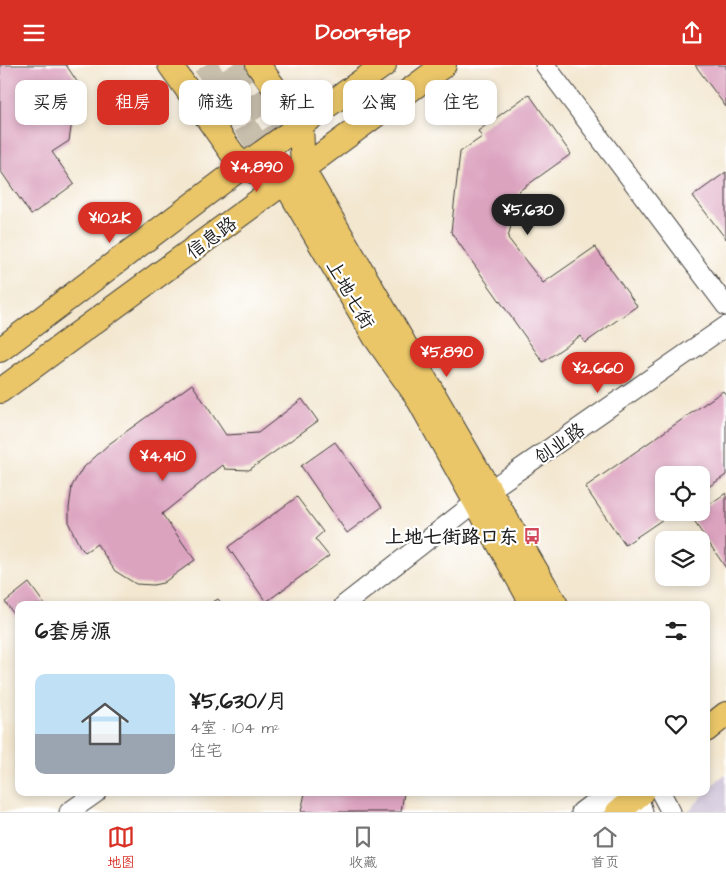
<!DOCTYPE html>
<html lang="zh">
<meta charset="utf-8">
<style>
:root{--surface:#fff;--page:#f6f6f6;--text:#222;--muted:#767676;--line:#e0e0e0;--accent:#d93025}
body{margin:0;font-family:"Architects Daughter","LXGW WenKai TC",sans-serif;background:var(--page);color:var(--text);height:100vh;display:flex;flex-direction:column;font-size:19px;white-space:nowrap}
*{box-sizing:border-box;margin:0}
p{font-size:16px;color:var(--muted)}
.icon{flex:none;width:28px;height:28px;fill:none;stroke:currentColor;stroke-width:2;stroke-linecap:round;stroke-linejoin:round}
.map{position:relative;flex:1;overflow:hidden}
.side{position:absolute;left:15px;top:536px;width:695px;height:195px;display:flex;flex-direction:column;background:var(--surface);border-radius:10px;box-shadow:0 2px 8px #0003}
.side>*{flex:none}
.hud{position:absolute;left:15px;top:15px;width:696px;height:45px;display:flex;gap:10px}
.controls{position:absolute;left:655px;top:401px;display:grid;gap:10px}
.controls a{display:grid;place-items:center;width:55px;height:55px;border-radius:10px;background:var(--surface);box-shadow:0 2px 8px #0003;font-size:25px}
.price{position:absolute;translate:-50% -42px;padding:0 11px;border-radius:18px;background:var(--accent);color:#fff;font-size:16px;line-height:32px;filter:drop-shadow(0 1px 2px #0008)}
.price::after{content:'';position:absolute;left:50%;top:30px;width:15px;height:11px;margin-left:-8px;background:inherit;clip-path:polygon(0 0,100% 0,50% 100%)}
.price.on{background:#222;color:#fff}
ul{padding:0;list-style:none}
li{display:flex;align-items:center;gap:15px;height:125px;padding:0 20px}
li span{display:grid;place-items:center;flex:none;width:140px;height:100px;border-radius:10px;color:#555}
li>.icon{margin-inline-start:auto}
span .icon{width:60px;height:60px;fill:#fffc;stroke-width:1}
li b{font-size:21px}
h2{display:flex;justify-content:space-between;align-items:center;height:60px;padding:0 20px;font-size:21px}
.pill{padding:0 18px;border-radius:10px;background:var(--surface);box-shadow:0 2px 8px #0003;font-size:18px;line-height:45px}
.pill.on{background:var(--accent);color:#fff}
header{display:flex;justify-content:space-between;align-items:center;height:65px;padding:0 20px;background:var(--accent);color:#fff;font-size:22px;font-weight:700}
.tabs{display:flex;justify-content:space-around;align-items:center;height:70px;border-top:1px solid var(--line);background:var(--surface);font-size:14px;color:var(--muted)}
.tabs a{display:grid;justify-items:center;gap:2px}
.tabs .on{color:var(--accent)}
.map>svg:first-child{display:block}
.industrial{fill:#cbbfd5}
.building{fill:#dca3bf}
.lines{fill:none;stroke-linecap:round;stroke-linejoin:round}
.major-tunnel{stroke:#c8beac;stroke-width:24;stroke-dasharray:24 12;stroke-linecap:butt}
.minor-casing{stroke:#3c3a37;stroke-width:21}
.major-casing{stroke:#3c3a37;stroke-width:26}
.minor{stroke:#fff;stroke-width:19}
.major{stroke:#eac669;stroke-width:24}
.labels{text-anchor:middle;stroke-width:4.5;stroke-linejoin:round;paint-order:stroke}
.street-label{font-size:19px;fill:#1c1c1c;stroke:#fff}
.poi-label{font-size:19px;font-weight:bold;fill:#1c1c1c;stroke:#fff;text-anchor:end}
</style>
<header><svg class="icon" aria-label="menu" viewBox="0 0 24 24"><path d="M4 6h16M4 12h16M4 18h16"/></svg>Doorstep<svg class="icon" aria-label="share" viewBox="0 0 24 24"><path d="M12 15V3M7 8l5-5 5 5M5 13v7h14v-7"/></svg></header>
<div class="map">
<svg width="726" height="747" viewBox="0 0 726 747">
<rect width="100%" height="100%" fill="#fff"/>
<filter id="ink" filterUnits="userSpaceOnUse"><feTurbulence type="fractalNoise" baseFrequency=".02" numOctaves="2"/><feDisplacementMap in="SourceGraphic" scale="10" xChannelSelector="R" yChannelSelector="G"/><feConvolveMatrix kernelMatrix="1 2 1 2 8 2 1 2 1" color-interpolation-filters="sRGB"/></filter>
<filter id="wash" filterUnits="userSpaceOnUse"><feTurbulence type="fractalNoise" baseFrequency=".0096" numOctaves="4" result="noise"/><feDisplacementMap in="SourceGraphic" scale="20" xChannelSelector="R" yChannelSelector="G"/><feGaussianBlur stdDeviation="1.12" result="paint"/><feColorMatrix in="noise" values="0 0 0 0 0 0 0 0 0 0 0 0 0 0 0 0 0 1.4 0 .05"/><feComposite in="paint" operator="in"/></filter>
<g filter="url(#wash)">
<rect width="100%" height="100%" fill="#f3e7d0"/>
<path class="industrial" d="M726 709V747H688L718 715Z"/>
<g id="blocks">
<g class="building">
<path d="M0 0H66L78 18 69 76 52 87 74 119 31 150 0 105Z"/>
<path d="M695 0H726V42Z"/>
<path d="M529 29 571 89 519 126 508 173 543 218 595 182 637 241 585 278 580 271 543 297 451 167 460 87 482 72 478 66Z"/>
<path d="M726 107V174L693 131Z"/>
<path d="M192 319 226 370 258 368 302 334 318 356 249 405 225 404 223 400 162 449 195 495 163 518 153 520 136 519 115 506 97 479 85 487 80 482 69 459V443L72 421 82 404 109 379Z"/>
<path d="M723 326 726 330V410L701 427V410H664V448H672L625 480 585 422Z"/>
<path d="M335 377 382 442 347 468 301 401Z"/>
<path d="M726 428V503L691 452 701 448V445Z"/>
<path d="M297 432 323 467 315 474 329 491 266 537 228 482Z"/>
<path d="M29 518 45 540H19V556L5 537Z"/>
<path d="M218 534 223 540H208Z"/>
<path d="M305 728H404L401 747H301Z"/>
</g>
</g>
</g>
<g filter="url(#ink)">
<use href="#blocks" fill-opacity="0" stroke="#3c3a37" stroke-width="1"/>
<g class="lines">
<g class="major-tunnel">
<path d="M205 0 288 126"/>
<path d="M231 0 308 122"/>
</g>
<g class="minor-casing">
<g id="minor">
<path d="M545 0 726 241"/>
<path d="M490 425 726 261"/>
<path d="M344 540 476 437"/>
<path d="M661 728 671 747"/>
<path d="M69 747 96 728"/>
<path d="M581 747 589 741 638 730 643 747"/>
</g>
</g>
<g class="major-casing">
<g id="major">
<path d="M170 0 242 102 285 118 375 272 416 330 533 540"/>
<path d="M258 0 301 60 303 105 556 540"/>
<path d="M0 285 242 102 384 0"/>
<path d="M0 326 444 0"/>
<path d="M706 665 726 649"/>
<path d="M618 747 641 728"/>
</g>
</g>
<use href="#minor" class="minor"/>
<use href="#major" class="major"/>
</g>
</g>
<defs>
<g id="bus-bare" transform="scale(1.35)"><path d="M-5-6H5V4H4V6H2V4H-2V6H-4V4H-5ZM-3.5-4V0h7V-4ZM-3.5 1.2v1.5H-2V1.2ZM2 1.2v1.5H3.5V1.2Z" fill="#d1495b" stroke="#fff" stroke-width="2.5" paint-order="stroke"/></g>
</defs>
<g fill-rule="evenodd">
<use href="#bus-bare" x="532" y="471"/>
</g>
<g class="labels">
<g class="street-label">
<text transform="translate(211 172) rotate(-36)" y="7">信息路</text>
<text transform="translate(351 229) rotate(60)" y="7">上地七街</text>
<text transform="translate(559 378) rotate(-35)" y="7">创业路</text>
</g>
<g class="poi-label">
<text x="518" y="478">上地七街路口东</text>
</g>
</g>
</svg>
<div class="controls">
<a><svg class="icon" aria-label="locate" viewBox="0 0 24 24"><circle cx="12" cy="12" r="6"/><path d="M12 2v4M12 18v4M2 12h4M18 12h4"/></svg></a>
<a><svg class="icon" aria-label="layers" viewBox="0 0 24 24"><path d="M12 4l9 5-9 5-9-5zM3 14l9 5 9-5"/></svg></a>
</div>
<b class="price" style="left:257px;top:128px">¥4,890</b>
<b class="price on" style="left:528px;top:171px">¥5,630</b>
<b class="price" style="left:110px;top:179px">¥10.2K</b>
<b class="price" style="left:447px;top:313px">¥5,890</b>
<b class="price" style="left:598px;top:329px">¥2,660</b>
<b class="price" style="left:163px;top:417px">¥4,410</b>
<div class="hud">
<a class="pill">买房</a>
<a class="pill on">租房</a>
<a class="pill">筛选</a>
<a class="pill">新上</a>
<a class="pill">公寓</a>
<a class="pill">住宅</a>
</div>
<section class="side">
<h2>6套房源<svg class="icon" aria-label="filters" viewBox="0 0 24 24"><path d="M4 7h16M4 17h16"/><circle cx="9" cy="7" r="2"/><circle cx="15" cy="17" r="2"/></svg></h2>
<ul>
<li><span style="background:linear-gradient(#bfe0f5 60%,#9aa5b1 0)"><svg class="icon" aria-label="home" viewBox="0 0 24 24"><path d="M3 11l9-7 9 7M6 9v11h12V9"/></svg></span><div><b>¥5,630/月</b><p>4室 · 104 m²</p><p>住宅</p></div><svg class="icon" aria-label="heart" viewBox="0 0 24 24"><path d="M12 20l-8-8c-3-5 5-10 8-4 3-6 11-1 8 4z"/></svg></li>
</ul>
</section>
</div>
<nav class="tabs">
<a class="on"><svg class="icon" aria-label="map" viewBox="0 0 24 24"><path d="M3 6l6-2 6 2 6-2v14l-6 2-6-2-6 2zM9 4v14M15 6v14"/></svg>地图</a>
<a><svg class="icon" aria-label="saved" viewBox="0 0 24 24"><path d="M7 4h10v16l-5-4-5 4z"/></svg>收藏</a>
<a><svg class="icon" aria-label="home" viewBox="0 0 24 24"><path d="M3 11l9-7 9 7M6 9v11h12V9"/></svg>首页</a>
</nav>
